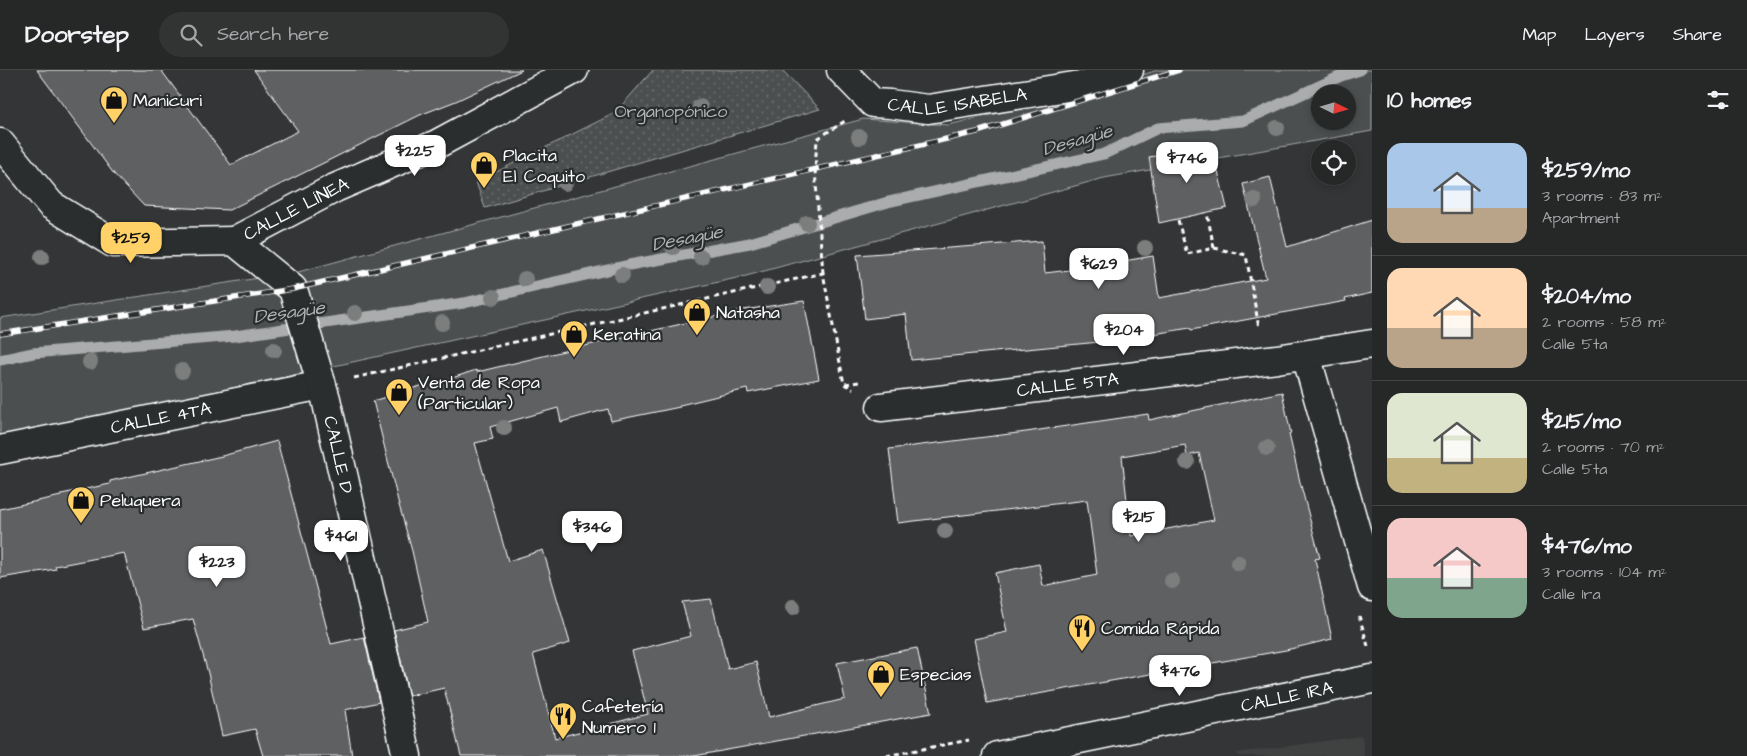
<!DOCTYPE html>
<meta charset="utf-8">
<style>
:root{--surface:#262828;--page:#323434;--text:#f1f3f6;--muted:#a4a6a8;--line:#424445;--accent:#ffd166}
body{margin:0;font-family:"Architects Daughter",sans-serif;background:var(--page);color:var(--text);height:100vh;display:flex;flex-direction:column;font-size:19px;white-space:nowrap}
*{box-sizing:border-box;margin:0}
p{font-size:16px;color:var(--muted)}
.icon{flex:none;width:28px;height:28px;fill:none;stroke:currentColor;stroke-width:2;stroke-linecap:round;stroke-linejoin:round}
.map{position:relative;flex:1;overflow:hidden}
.drawer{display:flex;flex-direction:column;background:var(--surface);width:375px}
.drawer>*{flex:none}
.needle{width:32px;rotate:95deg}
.tools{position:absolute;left:1311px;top:15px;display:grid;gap:10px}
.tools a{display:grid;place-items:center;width:45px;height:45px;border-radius:50%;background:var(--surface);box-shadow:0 2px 8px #0003,0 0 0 1px var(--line);font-size:25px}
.price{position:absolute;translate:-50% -42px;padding:0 11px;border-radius:10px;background:#fff;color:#222;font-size:16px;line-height:32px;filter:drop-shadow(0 1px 2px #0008)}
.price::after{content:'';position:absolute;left:50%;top:30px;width:15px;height:11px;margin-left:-8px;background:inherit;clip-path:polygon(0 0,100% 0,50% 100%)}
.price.active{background:var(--accent);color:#111}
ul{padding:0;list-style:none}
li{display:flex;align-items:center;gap:15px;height:125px;padding:0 15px}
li+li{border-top:1px solid var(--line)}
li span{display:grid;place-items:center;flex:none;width:140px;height:100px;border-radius:15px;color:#555}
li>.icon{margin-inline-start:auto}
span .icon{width:60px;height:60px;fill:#fffc;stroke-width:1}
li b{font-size:21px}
h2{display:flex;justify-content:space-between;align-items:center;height:60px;padding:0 15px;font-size:21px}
header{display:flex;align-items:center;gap:30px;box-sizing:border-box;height:70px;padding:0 25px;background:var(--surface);border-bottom:1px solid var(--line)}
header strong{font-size:24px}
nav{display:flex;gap:28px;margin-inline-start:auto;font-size:18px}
.search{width:350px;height:45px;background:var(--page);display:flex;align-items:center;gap:12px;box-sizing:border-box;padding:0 18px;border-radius:28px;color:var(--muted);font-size:19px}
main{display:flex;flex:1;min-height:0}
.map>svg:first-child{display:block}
.built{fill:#404243}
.grass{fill:#4c4f50;stroke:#a6a7a8;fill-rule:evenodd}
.garden{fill:url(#garden-dots);stroke:#a6a7a8}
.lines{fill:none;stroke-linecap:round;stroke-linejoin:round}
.stream{stroke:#abacad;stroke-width:11}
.building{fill:#5f6162;stroke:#fff;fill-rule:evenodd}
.minor-casing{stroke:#fff;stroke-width:31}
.tertiary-casing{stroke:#fff;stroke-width:31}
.path{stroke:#fff;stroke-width:3;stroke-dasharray:5 4;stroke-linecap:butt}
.minor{stroke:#2a2d2e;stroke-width:28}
.tertiary{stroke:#2a2d2e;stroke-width:28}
.rail-casing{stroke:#fff;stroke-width:5.5}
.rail{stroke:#2a2d2e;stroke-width:4;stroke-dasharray:11;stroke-linecap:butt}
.tree{fill:#7c7e7e}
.labels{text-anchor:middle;stroke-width:4.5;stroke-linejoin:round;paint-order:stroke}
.street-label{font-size:18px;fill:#fff;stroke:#2a2d2e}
.poi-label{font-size:18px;fill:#fff;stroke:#2a2d2e;text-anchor:start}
.park-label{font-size:18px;fill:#b7b9b9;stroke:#2a2d2e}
.water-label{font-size:19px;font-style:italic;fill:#b2b3b4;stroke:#2a2d2e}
</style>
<header>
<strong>Doorstep</strong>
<div class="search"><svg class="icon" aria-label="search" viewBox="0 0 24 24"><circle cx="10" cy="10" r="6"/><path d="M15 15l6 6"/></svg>Search here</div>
<nav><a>Map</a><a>Layers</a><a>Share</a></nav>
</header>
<main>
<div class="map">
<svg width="1372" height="686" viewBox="0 0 1372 686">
<defs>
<pattern id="garden-dots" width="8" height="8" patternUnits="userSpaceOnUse" patternTransform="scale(1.25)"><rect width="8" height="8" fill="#4c4f50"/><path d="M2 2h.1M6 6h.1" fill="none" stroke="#67696a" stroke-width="1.8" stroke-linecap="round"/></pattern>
</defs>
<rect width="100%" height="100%" fill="#333536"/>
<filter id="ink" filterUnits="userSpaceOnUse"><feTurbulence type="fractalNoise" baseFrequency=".02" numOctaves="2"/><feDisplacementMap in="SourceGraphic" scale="10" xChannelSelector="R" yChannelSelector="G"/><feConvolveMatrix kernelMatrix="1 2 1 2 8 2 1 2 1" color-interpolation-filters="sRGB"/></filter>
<g filter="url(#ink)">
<path class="built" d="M1362 666 1364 686H1238L1237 683Z"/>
<path class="grass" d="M1158 0H1372V61L1104 108 746 206 0 369V248L298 202 863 49 948 55 1084 23ZM1320 24H1348V51H1320Z"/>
<path class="garden" d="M653 0H782L820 39 485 138 476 112 615 43Z"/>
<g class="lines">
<path class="stream" d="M0 290 33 283 235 266 464 233 629 195 750 173 888 132 1104 84 1158 58 1243 51 1341 6 1360 0"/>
</g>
<g class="building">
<path d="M37 0H161L231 95 298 61 254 0H522L456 31 420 45 229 140 144 136 114 104Z"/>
<path d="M1212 77 1227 138 1159 153 1149 87Z"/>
<path d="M1270 107 1287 177 1372 150V223L1345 229 1346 231 1191 260 1190 258 1110 271 911 290 906 244 865 249 857 185 1042 171 1045 203 1119 194 1118 192 1153 186 1159 228 1266 208 1243 114Z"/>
<path d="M804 231 819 309 748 323 747 319 680 335V337L611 351 608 339 561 352 558 338 490 357 493 369 475 373 508 491 543 480 570 573 533 584 555 668 648 644 632 581 691 566 682 532 711 529 728 599 756 592 769 647 845 629 837 593 917 578 931 643 694 686H461L444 618 409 626 394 560 428 552 412 481 399 435 373 331 430 313 431 315 476 300 477 302 593 274 730 243V242Z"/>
<path d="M1282 322 1291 364H1289L1300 412 1320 488 1315 489 1332 569 1286 580 987 633 974 569 1007 562 995 503 1039 494 1043 516 1097 505 1087 430 898 453 889 379 1026 362 1148 344 1149 350ZM1185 375 1187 386 1199 383 1214 450 1131 466 1122 386Z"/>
<path d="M277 371 331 574 364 567 379 632 345 640 352 686H263L255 659 222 666 208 603 193 549 144 558 124 483 55 496 56 499 0 508V439L61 426V424L110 414V411L222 386Z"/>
</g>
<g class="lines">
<g class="minor-casing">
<g id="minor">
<path id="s1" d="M841 0 873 33 890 34 928 39 1093 13 1129 0"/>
<path id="s2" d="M234 171 335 118 437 74 574 0"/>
<path d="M1306 285 1372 517"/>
<path id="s3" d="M881 337 1277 289 1372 274"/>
<path id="s4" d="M0 380 322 315"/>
</g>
</g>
<g class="tertiary-casing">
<g id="tertiary">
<path id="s5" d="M0 73 51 135 113 173 234 171 293 219 326 329 407 686"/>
<path id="s6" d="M997 686 1372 609"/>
</g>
</g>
<g class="path">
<path d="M1178 150 1187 184 1214 178 1207 143"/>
<path d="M1214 178 1246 185 1259 258"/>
<path d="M823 203 815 100 817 69 845 51"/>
<path d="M354 308 823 203 844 314 853 319"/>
<path d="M845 314 859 312"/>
<path d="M1359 546 1368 576"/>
<path d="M886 686 969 670"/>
</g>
<use href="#minor" class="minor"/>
<use href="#tertiary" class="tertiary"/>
<g class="rail-casing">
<path id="rail" d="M0 264 293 219 977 62 1179 0"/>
</g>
<use href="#rail" class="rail"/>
</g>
<g class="tree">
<circle cx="700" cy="37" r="8"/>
<circle cx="1277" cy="58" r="8"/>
<circle cx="859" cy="67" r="8"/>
<circle cx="565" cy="113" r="8"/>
<circle cx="1254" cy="130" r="8"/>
<circle cx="807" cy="153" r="8"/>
<circle cx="673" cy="177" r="8"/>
<circle cx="1145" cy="178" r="8"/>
<circle cx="42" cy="187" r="8"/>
<circle cx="701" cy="187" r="8"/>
<circle cx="622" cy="205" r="8"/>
<circle cx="525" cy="209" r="8"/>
<circle cx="767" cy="217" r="8"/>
<circle cx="493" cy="227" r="8"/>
<circle cx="355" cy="243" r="8"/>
<circle cx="442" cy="253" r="8"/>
<circle cx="274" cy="280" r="8"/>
<circle cx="90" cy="292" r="8"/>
<circle cx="182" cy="301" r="8"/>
<circle cx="504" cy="358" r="8"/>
<circle cx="1267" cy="378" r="8"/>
<circle cx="1187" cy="392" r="8"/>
<circle cx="945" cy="461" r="8"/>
<circle cx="1238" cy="493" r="8"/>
<circle cx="1172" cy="511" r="8"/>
<circle cx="793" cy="537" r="8"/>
</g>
</g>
<defs>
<g id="shop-pin" transform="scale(1.4375)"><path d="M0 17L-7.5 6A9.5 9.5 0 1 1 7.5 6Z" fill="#ffd166" stroke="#2a2d2e"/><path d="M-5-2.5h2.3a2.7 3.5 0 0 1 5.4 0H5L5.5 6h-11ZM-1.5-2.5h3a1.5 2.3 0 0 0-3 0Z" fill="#111"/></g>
<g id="restaurant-pin" transform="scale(1.4375)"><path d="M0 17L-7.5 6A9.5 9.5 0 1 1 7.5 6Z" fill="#ffd166" stroke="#2a2d2e"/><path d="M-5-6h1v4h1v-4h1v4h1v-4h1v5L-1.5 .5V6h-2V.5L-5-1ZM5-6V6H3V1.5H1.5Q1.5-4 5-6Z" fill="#111"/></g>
</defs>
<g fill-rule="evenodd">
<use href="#shop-pin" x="114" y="30"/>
<use href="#shop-pin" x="484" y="95"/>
<use href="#shop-pin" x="697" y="242"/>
<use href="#shop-pin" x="574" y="264"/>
<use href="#shop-pin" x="399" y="322"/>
<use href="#shop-pin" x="81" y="430"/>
<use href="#restaurant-pin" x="1082" y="558"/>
<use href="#shop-pin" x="881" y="604"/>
<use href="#restaurant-pin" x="563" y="646"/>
</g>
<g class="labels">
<g class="street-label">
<text dy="6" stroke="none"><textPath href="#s1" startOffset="131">CALLE ISABELA</textPath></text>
<text dy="6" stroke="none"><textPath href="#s2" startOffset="70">CALLE LÍNEA</textPath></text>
<text dy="6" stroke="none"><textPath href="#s3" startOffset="188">CALLE 5TA</textPath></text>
<text dy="6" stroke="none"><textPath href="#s4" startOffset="164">CALLE 4TA</textPath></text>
<text dy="6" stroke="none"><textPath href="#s5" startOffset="522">CALLE D</textPath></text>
<text dy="6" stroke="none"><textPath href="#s6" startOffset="296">CALLE 1RA</textPath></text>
</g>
<g class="poi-label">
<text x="133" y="36">Manicuri</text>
<text x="503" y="91">Placita<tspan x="503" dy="21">El Coquito</tspan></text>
<text x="716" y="248">Natasha</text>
<text x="593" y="270">Keratina</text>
<text x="418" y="318">Venta de Ropa<tspan x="418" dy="21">(Particular)</tspan></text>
<text x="100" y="436">Peluquera</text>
<text x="1101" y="564">Comida Rápida</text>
<text x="900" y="610">Especias</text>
<text x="582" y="642">Cafetería<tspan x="582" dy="21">Numero 1</tspan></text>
</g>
<g class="park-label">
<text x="671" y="47">Organopónico</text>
</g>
<g class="water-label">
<text transform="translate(1077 69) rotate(-16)" y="7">Desagüe</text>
<text transform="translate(687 167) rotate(-11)" y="7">Desagüe</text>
<text transform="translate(289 241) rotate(-8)" y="7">Desagüe</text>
</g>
</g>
</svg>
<div class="tools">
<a><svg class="needle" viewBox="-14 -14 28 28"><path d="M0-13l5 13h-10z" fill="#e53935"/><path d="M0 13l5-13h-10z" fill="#a4a6a8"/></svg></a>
<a><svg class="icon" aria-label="locate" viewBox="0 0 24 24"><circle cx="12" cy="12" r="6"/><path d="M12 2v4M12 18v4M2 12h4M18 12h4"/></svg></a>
</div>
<b class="price" style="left:415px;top:107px">$225</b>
<b class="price" style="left:1187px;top:114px">$746</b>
<b class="price active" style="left:131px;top:194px">$259</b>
<b class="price" style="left:1099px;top:220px">$629</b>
<b class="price" style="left:1124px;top:286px">$204</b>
<b class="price" style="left:1139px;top:473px">$215</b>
<b class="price" style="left:592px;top:483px">$346</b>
<b class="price" style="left:341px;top:492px">$461</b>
<b class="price" style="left:217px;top:518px">$223</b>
<b class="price" style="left:1180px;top:627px">$476</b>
</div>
<section class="drawer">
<h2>10 homes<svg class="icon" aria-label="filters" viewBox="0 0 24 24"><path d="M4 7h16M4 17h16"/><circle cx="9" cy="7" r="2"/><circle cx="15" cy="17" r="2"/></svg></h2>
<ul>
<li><span style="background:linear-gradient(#a9c7e8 65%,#b9a48a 0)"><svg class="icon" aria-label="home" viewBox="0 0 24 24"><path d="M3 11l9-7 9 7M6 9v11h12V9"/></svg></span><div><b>$259/mo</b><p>3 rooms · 83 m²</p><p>Apartment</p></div></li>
<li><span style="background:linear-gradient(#ffd9b3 60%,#b9a48a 0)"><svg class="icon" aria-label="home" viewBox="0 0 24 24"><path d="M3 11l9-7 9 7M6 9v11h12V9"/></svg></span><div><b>$204/mo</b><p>2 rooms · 58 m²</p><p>Calle 5ta</p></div></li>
<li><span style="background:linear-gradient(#dfe7d0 65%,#c2b280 0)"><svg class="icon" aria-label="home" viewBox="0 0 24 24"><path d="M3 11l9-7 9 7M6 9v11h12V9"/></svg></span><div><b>$215/mo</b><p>2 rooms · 70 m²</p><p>Calle 5ta</p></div></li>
<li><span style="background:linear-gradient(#f6c9c9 60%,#7fa58c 0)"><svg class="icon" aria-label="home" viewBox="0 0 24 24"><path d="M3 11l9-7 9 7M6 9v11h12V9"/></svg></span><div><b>$476/mo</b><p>3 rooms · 104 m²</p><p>Calle 1ra</p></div></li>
</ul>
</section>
</main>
